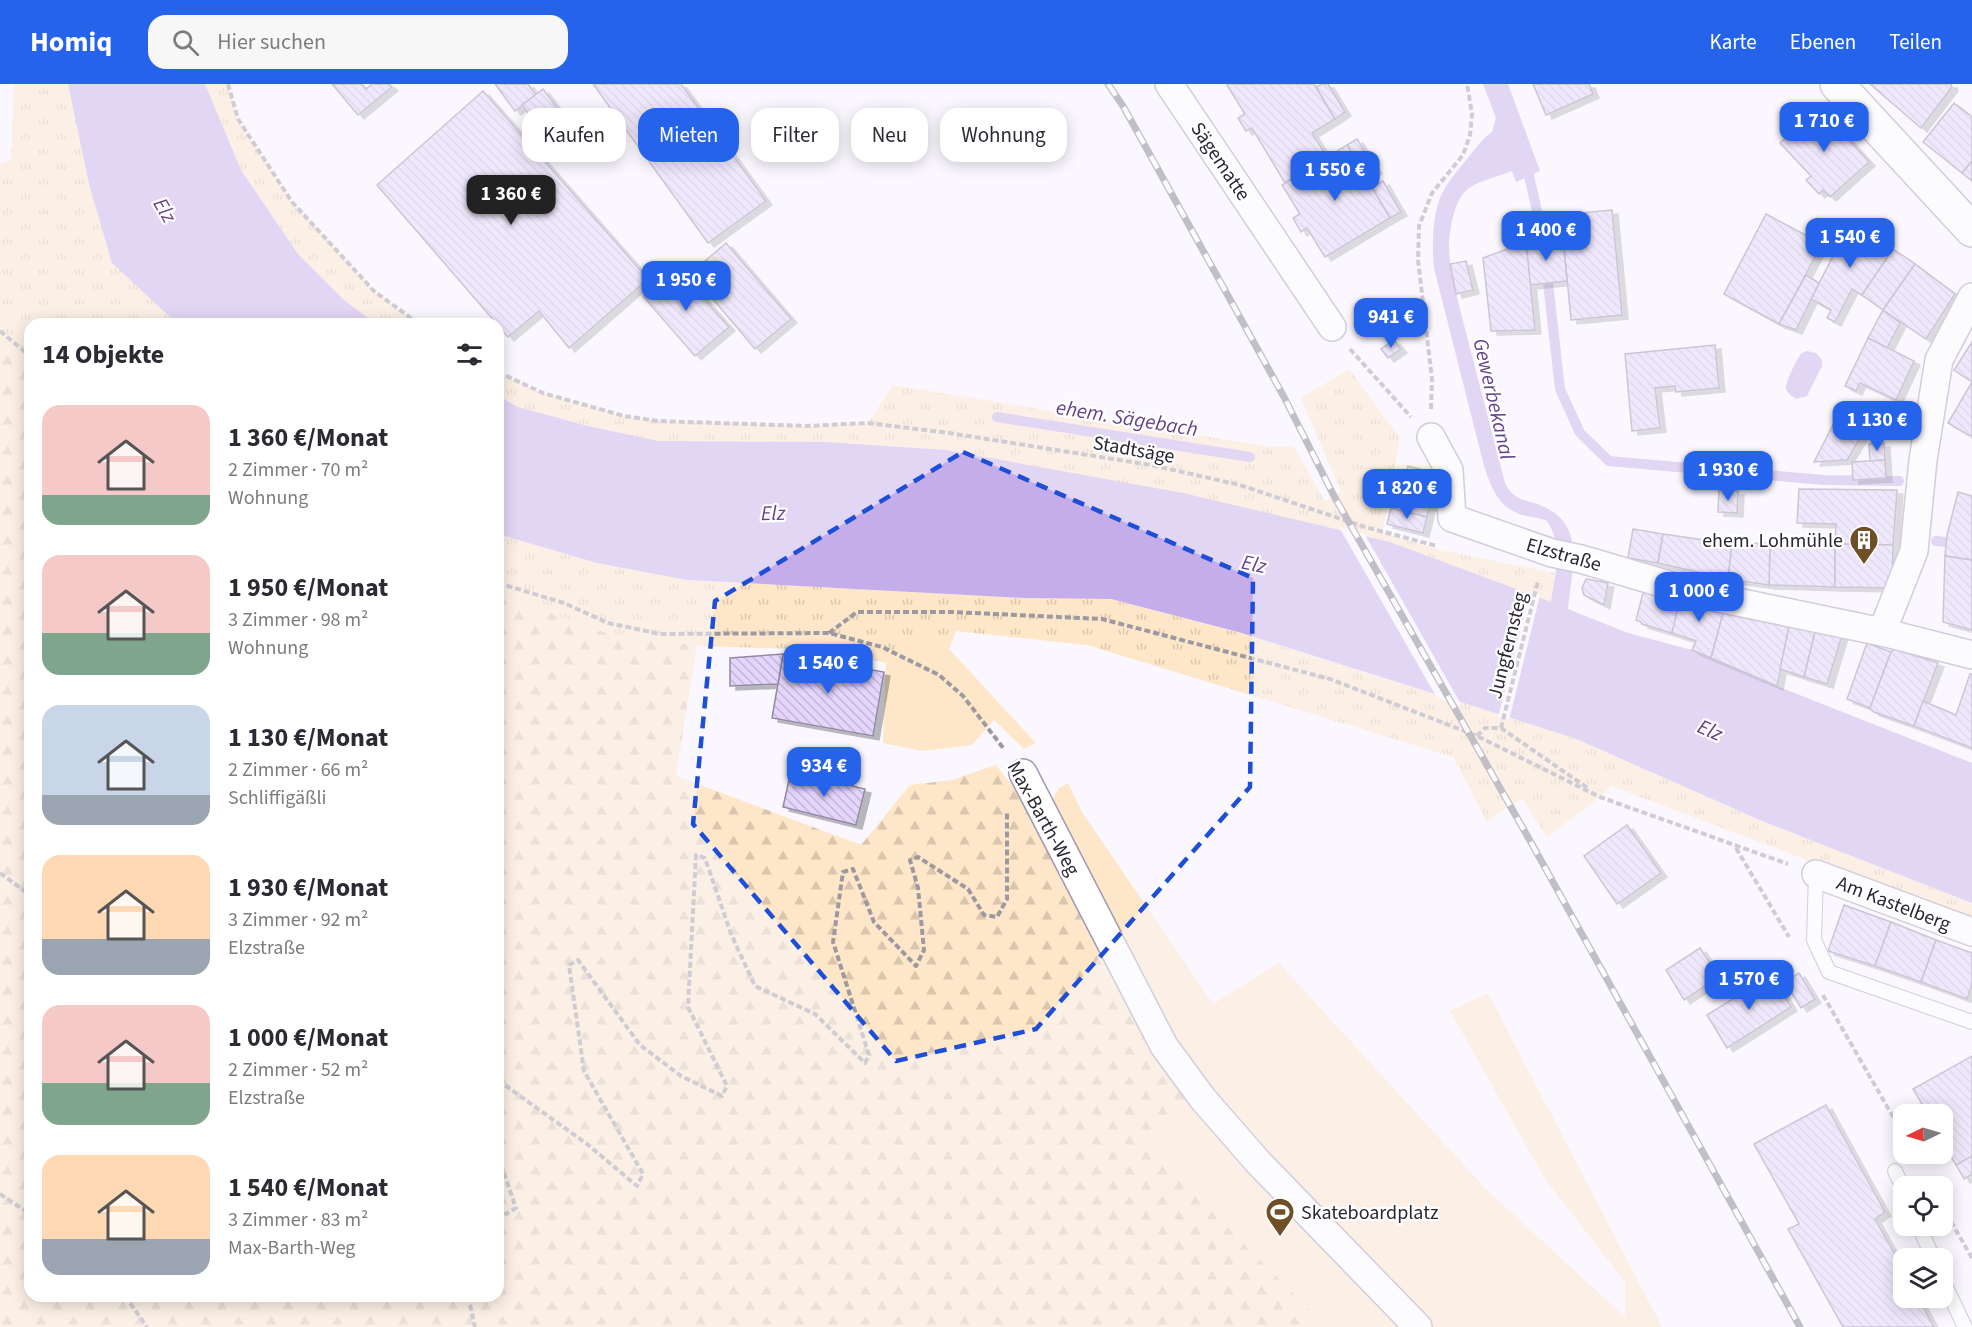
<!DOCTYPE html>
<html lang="de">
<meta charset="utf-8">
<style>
:root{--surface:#fff;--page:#f7f7f7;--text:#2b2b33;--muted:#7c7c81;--accent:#2563eb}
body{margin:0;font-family:"Source Sans 3",sans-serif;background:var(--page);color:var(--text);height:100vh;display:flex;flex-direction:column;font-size:22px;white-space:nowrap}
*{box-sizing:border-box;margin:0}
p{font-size:20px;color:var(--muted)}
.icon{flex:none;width:33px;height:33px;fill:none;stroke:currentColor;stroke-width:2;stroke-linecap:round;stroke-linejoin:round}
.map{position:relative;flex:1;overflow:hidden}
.sheet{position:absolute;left:24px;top:234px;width:480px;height:984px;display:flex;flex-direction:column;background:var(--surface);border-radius:18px;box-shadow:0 3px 15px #0003}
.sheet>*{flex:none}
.hud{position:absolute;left:522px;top:24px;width:570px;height:54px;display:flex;gap:12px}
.needle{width:39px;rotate:265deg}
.buttons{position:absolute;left:1893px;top:1020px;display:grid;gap:12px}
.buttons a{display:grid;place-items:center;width:60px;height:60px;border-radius:12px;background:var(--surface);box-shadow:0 3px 15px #0003;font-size:30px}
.price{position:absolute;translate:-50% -51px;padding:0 14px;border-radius:12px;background:var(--accent);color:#fff;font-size:20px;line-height:39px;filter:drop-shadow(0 2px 3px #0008)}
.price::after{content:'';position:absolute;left:50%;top:36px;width:18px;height:14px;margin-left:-9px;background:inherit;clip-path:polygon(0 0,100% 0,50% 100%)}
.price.current{background:#222;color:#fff}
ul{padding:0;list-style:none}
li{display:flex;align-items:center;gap:18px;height:150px;padding:0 18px}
li span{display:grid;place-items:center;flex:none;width:168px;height:120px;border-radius:18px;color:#555}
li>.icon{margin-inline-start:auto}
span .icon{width:72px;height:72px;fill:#fffc;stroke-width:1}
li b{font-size:26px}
h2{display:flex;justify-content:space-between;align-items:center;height:72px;padding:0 18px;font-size:26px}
.pill{padding:0 21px;border-radius:18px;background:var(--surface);box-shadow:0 3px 15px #0003;font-size:21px;line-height:54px}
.pill.current{background:var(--accent);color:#fff}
header{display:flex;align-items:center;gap:36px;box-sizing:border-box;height:84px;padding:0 30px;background:var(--accent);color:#fff}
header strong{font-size:28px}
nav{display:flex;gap:33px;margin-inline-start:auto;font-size:21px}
.search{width:420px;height:54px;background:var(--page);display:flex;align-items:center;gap:15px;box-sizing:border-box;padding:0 21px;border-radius:18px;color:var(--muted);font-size:22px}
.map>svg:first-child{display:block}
.grass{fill:#fee6c9}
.forest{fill:url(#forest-firs)}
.park{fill:url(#park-tufts)}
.water{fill:#c5adea}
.pier{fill:#faf8fe}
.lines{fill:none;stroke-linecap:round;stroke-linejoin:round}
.stream{stroke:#c5adea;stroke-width:10}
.building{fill:url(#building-back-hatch);stroke:#9389a4;stroke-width:1.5;filter:url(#shadow)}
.service-casing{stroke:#a298b3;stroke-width:16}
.minor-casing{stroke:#a298b3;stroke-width:30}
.tertiary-casing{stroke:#a298b3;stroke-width:36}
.path{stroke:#9c99a1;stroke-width:4;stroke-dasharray:6 3;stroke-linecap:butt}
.service{stroke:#fff;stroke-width:14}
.minor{stroke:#fff;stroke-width:27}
.tertiary{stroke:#fff;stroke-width:33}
.rail-casing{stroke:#7d7a83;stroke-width:7}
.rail{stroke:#fff;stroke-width:4.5;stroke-dasharray:14;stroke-linecap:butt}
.marked{fill:none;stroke:#1d4ed8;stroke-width:4.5;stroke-dasharray:12 8;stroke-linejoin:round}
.labels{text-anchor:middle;stroke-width:4.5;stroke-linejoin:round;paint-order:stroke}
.street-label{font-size:20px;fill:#2b2732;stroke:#fff}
.poi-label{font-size:20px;fill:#2b2732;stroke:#fff;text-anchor:end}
.water-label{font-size:21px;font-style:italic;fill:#64438c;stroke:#fff}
</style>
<header>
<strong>Homiq</strong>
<div class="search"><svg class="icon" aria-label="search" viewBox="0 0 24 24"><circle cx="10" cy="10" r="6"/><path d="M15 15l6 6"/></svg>Hier suchen</div>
<nav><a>Karte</a><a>Ebenen</a><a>Teilen</a></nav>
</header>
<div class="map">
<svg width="1972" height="1243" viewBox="0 0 1972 1243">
<defs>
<pattern id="forest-firs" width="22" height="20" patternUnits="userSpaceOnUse" patternTransform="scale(1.5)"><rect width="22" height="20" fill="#fee6c9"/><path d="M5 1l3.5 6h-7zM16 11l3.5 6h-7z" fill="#dac5ad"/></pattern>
<pattern id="park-tufts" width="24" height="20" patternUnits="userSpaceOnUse" patternTransform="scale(1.5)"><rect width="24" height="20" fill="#fee6c9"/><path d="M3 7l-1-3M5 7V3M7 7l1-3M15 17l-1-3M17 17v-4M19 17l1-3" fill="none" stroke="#dac5ad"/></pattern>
<pattern id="building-back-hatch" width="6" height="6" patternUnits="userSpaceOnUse" patternTransform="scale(1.5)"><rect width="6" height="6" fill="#e3d5fb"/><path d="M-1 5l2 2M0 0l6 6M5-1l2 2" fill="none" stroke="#c3b7d8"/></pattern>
<filter id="shadow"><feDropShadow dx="6" dy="4" stdDeviation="0" flood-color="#0004"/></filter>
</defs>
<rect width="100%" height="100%" fill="#faf8fe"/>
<g class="grass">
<path d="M924 554 949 565 1036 659 1024 665 994 636 972 661 922 667 883 659 886 579Z"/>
<path d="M1068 699 1082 728 1213 920 1279 879 1485 1104 1625 1233V1198L1545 1095 1450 927 1488 909 1662 1243H1326L1147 1062 1157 972 1114 905 1029 723 1051 718 1059 704Z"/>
</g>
<path class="forest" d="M0 258 30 283V1212H498V510L603 548 697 562 676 692 861 761 910 701 952 696 996 681 1029 723 1114 905 1157 972 1198 1021 1148 1063 1326 1243H0Z"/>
<g class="park">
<path d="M14 0H68L89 100 175 240H30V283L0 258V79L11 76Z"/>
<path d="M205 0H228L238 35 292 118 374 207 419 240H376L344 216 298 170 241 86Z"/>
<path d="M1349 285 1400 354 1382 449 1446 467 1555 489 1552 519 1390 458 946 366 826 358 659 357 588 342 518 323 498 312V288L543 309 624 332 658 337 807 342 868 339 893 301 1270 363 1293 362 1325 417 1341 408 1301 314Z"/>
<path d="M498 450 597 479 687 496 1025 514 1110 515 1237 548 1574 654 1762 737 1972 819V838L1611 702 1600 713 1547 753 1522 715 1501 727 1487 738 1453 673 1087 561 956 547 949 565 924 554 886 579 830 566 697 562 603 548 498 510Z"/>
</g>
<g class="water">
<path d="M68 0H205L241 86 298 170 344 216 376 240H175L168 231 112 179 89 100Z"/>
<path d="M1483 0H1508L1540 87 1516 98 1512 87C1499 92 1479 97 1469 104 1454 114 1449 147 1449 164 1449 179 1453 195 1456 210L1505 399C1512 413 1520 415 1534 419 1588 436 1572 481 1568 525L1628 549 1692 566 1777 602 1972 679V819L1762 737 1574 654 1238 548 1111 515 1025 514 687 496 597 479 498 450V312L518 323 588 342 659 357 826 358 946 366 1183 409 1390 458 1551 518C1555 491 1564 459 1546 436 1537 433 1525 433 1517 429 1497 421 1490 400 1484 382L1434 184C1432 161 1432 136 1440 114 1446 100 1457 87 1467 75 1475 65 1482 55 1492 48L1496 34Z"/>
<path d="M1807 267 1816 269 1822 276V282L1807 312 1796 315C1792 312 1787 310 1786 304 1785 299 1798 272 1802 269 1804 268 1805 268 1807 267Z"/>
</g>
<g class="pier">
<path d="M1339 443 1364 449 1462 622 1437 614Z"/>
<path d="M1530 507 1540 511 1509 636 1498 633Z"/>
</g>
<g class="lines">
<g class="stream">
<path d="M1523 79 1529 92 1544 157"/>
<path d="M1548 199 1560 305 1580 349 1609 377 1824 396 1899 397"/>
<path d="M997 333 1250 373"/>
<path d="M1936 457 1946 458"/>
</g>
</g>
<g class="building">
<path d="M332 0H362L366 5 372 0H389L392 3 358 31Z"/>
<path d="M495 0H528L536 11 515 27Z"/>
<path d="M593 0H681L766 117 708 159Z"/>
<path d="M1228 0H1314L1335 35 1312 49 1327 73 1285 99 1252 44 1246 47 1238 34 1245 30 1227 1Z"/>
<path d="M1322 0H1328L1345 28 1335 35 1316 3Z"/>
<path d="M1533 0H1589L1593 10 1546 31Z"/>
<path d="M1870 0H1951L1952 3 1921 44Z"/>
<path d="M543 5 568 38 547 54 522 21Z"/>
<path d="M483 7 648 195 569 264 539 227 508 253 377 101Z"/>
<path d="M1954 19 1972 33V77L1962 89 1923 58Z"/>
<path d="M1820 23 1869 78 1830 113 1823 106 1819 110 1806 96 1811 92 1780 59Z"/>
<path d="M1357 55 1376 86 1365 92 1347 61Z"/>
<path d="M1347 61 1390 134 1325 173 1307 144 1301 148 1293 134 1300 130 1282 101Z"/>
<path d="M1972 77V97L1962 89Z"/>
<path d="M1383 97 1401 128 1390 134 1372 103Z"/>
<path d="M1612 126 1622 231 1571 236 1561 131Z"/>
<path d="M1766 130 1822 160 1779 240 1724 210Z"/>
<path d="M1850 139 1893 165 1862 211 1852 205 1835 238 1827 234 1831 226 1811 215Z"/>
<path d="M1563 155 1567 197 1530 201 1526 158Z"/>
<path d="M1526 158 1535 246 1491 247 1483 174Z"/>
<path d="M726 159 791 235 755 265 691 189Z"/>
<path d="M1893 165 1915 180 1883 226 1862 211Z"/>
<path d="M1466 177 1473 206 1456 210 1450 180Z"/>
<path d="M1915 180 1955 210 1926 255 1883 226Z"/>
<path d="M676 183 729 243 695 272 643 212Z"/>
<path d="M1806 191 1819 199 1796 246 1779 240Z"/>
<path d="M1883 226 1900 239 1887 264 1868 254Z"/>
<path d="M1868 254 1914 277 1896 316 1860 299 1856 307 1845 302Z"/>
<path d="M1394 256 1401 265 1388 274 1381 265Z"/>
<path d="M1972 258V353L1948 339 1972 298 1954 286Z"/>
<path d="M1715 261 1719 304 1676 308 1675 302 1655 304 1660 344 1632 347 1625 270Z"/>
<path d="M1835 337 1862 351 1847 376 1814 378Z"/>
<path d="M1884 359 1885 376 1870 377 1869 360Z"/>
<path d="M1885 376 1886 394 1853 396 1852 378Z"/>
<path d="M1408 382 1438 390 1434 404 1404 397Z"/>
<path d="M1404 397 1434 404 1430 418 1401 411Z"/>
<path d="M1799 405 1897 406 1893 461 1835 460 1836 440 1797 439Z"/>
<path d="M1719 406 1738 407 1737 429 1718 428Z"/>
<path d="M1958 408 1972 412V476L1945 472 1947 451Z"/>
<path d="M1395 410 1430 418 1427 433 1391 424Z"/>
<path d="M1391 424 1427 433 1423 449 1387 440Z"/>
<path d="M1633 445 1663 450 1658 479 1628 474Z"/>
<path d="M1663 450 1732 460 1728 495 1658 479Z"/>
<path d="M1770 459 1835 460V503L1769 501Z"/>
<path d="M1770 459 1769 501 1728 495 1732 460Z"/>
<path d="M1835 460 1893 461 1892 504 1835 503Z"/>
<path d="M1945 472 1972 476V546L1943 538Z"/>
<path d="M1586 495 1608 499 1604 521 1584 511 1582 504Z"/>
<path d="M1644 505 1681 511 1672 549 1642 540 1641 538 1636 536Z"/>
<path d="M1681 511 1725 522 1711 574 1692 566 1696 557 1672 549Z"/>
<path d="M1725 522 1790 538 1777 602 1711 574Z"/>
<path d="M1790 538 1816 544 1804 593 1780 585Z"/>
<path d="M1816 544 1842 551 1827 600 1804 593Z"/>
<path d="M1867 559 1891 568 1870 624 1847 615Z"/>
<path d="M1894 565 1938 579 1914 642 1874 628 1870 624 1891 568Z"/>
<path d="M783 570 884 588 873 652 772 634Z"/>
<path d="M783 570 778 600 730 602V574Z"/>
<path d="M1970 590H1972V664L1914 642 1923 617 1956 631Z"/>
<path d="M791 687 865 705 856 741 783 723Z"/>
<path d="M1627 741 1661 789 1617 820 1584 772Z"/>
<path d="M1844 821 1891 838 1875 882 1828 867Z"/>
<path d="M1891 838 1936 856 1921 898 1875 882Z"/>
<path d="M1936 856 1972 869V900L1967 915 1921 898Z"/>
<path d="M1700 864 1719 893 1684 916 1666 886Z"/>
<path d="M1799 889 1815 915 1801 924 1785 898Z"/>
<path d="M1771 891 1791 923 1727 964 1707 931Z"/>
<path d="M1972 972V1072L1956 1081 1942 1058V1030H1928L1913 1005Z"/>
<path d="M1826 1021 1885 1128 1875 1135 1904 1187V1214H1918L1934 1243H1843L1788 1145 1799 1140 1754 1060Z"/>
<path d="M1972 1072V1090L1964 1095 1956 1081Z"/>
</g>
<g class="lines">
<g class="service-casing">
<g id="service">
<path d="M1816 790 1814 856 1829 888 1972 938"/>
<path d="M1895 1087 1904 1106"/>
<path d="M1919 1142 1933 1174"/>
<path d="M1942 1195 1965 1243"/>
</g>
</g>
<g class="minor-casing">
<g id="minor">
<path d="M1169 0 1332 243"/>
<path d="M1431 353 1449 386 1452 434 1552 469 1581 475 1699 510 1882 548 1972 571"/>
<path d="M1882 548 1914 467 1923 376 1939 276 1972 213"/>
<path d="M1023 689 1164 962 1203 1015 1258 1078 1418 1243"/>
<path d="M1816 790 1972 848"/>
</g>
</g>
<g class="tertiary-casing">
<path id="tertiary" d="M1837 0 1972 146"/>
</g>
<g class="path">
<path d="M228 0 238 35 292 118 374 207 419 240"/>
<path d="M0 247 30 272"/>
<path d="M1350 265 1411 333"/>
<path d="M498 288 543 309 624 332 658 337 807 342 868 339 949 349 1151 381 1240 401 1365 443 1437 462"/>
<path d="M1431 325 1432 295 1418 176 1419 142 1432 109 1463 71 1470 51 1472 30 1467 0"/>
<path d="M498 499 564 519 608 539 660 550 829 549 882 563 939 591 963 612 1004 665"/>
<path d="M829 549 857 528H952L1102 535 1330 595 1477 652 1600 713 1788 780"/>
<path d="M1501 644 1538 497"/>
<path d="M1477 652 1485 644H1501L1589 705"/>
<path d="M1736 764 1789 853"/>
<path d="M0 789 30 811"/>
<path d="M1823 911 1904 1052"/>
<path d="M498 996 587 1060 637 1102 643 1090 584 987 569 881 578 876 640 961 681 992 722 1012 727 1002 688 923 696 771 705 774 731 850 755 902 815 930 865 979 869 971 833 858 843 788 853 785 874 838 916 882 924 866 918 804 910 776 918 773 968 805 984 831 997 833 1007 815V728"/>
<path d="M498 1072 516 1124 506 1130 498 1121"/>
<path d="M1927 1094 1932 1102"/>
<path d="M0 1110 30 1130"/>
<path d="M1942 1122 1972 1174"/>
<path d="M125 1212 147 1243"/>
<path d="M468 1212 475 1243"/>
</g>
<use href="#service" class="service"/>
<use href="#minor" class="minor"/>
<use href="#tertiary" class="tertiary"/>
<g class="rail-casing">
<path id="rail" d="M1108 0 1123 22 1284 313 1334 412 1533 762 1800 1243"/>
</g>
<use href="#rail" class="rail"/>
</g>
<path d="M0 0H1972V1243H0ZM963 368 1253 494 1250 703 1036 945 896 977 693 740 715 517Z" fill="#faf8fe" fill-opacity=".55" fill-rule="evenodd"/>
<path class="marked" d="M963 368 1253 494 1250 703 1036 945 896 977 693 740 715 517Z"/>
<defs>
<g id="building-pin" transform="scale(1.5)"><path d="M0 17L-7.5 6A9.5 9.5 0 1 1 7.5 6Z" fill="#6f4f25" stroke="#fff"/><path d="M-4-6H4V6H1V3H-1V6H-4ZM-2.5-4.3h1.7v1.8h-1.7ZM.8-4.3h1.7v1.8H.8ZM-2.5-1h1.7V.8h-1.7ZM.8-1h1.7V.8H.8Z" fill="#fff"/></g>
<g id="stadium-pin" transform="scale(1.5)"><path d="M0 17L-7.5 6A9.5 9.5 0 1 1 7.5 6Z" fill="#6f4f25" stroke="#fff"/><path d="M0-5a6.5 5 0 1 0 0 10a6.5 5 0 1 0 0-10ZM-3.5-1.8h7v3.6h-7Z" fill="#fff"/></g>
</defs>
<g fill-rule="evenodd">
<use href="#building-pin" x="1864" y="456"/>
<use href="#stadium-pin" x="1280" y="1128"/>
</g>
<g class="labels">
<g class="street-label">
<text transform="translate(1221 77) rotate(56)" y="7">Sägematte</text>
<text transform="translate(1134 365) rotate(10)" y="7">Stadtsäge</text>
<text transform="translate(1564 470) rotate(16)" y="7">Elzstraße</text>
<text transform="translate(1507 561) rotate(-76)" y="7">Jungfernsteg</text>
<text transform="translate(1044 734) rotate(61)" y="7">Max-Barth-Weg</text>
<text transform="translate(1894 819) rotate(21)" y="7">Am Kastelberg</text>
</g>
<g class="poi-label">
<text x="1843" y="463">ehem. Lohmühle</text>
<text x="1301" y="1135" text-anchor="start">Skateboardplatz</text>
</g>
<g class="water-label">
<text transform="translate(165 126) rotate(60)" y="7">Elz</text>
<text transform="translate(1494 315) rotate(77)" y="7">Gewerbekanal</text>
<text transform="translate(1127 334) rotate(9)" y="7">ehem. Sägebach</text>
<text transform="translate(773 429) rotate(-1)" y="7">Elz</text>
<text transform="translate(1254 480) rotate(12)" y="7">Elz</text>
<text transform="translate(1710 646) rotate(24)" y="7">Elz</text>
</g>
</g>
</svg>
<div class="buttons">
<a><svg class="needle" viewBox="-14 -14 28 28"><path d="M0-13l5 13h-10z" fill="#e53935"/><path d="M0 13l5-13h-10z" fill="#7c7c81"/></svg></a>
<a><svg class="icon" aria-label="locate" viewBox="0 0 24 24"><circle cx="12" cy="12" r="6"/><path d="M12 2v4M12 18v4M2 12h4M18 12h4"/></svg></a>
<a><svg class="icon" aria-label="layers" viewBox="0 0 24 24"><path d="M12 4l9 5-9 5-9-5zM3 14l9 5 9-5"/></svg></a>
</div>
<b class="price" style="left:1824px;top:69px">1 710 €</b>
<b class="price" style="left:1335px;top:118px">1 550 €</b>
<b class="price current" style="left:511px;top:142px">1 360 €</b>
<b class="price" style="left:1546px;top:178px">1 400 €</b>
<b class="price" style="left:1850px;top:185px">1 540 €</b>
<b class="price" style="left:686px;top:228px">1 950 €</b>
<b class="price" style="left:1391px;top:265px">941 €</b>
<b class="price" style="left:1877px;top:368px">1 130 €</b>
<b class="price" style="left:1728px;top:418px">1 930 €</b>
<b class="price" style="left:1407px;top:436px">1 820 €</b>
<b class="price" style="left:1699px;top:539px">1 000 €</b>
<b class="price" style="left:828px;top:611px">1 540 €</b>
<b class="price" style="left:824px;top:714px">934 €</b>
<b class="price" style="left:1749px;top:927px">1 570 €</b>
<div class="hud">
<a class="pill">Kaufen</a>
<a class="pill current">Mieten</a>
<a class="pill">Filter</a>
<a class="pill">Neu</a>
<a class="pill">Wohnung</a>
</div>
<section class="sheet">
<h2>14 Objekte<svg class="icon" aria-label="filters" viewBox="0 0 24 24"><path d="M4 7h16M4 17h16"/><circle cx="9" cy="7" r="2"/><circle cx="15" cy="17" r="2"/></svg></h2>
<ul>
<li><span style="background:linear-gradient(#f6c9c9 75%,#7fa58c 0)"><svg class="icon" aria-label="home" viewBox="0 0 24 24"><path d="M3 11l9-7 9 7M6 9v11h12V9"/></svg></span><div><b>1 360 €/Monat</b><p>2 Zimmer · 70 m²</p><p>Wohnung</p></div></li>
<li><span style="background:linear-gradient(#f6c9c9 65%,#7fa58c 0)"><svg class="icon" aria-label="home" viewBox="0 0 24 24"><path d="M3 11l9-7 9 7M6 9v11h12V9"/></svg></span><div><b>1 950 €/Monat</b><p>3 Zimmer · 98 m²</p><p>Wohnung</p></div></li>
<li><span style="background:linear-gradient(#c9d6e8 75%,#9aa5b1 0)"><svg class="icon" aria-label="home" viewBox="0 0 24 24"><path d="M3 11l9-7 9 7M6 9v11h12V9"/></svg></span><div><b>1 130 €/Monat</b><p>2 Zimmer · 66 m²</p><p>Schliffigäßli</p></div></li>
<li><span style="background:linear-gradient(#ffd9b3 70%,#9aa5b1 0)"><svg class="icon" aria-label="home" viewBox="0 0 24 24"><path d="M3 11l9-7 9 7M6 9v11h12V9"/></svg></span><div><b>1 930 €/Monat</b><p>3 Zimmer · 92 m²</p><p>Elzstraße</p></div></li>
<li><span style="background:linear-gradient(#f6c9c9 65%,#7fa58c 0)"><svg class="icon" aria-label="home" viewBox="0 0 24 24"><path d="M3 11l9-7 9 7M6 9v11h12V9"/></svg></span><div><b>1 000 €/Monat</b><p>2 Zimmer · 52 m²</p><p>Elzstraße</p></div></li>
<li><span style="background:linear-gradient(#ffd9b3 70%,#9aa5b1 0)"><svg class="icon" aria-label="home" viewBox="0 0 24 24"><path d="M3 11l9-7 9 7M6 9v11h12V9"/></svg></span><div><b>1 540 €/Monat</b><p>3 Zimmer · 83 m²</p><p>Max-Barth-Weg</p></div></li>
</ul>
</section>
</div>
